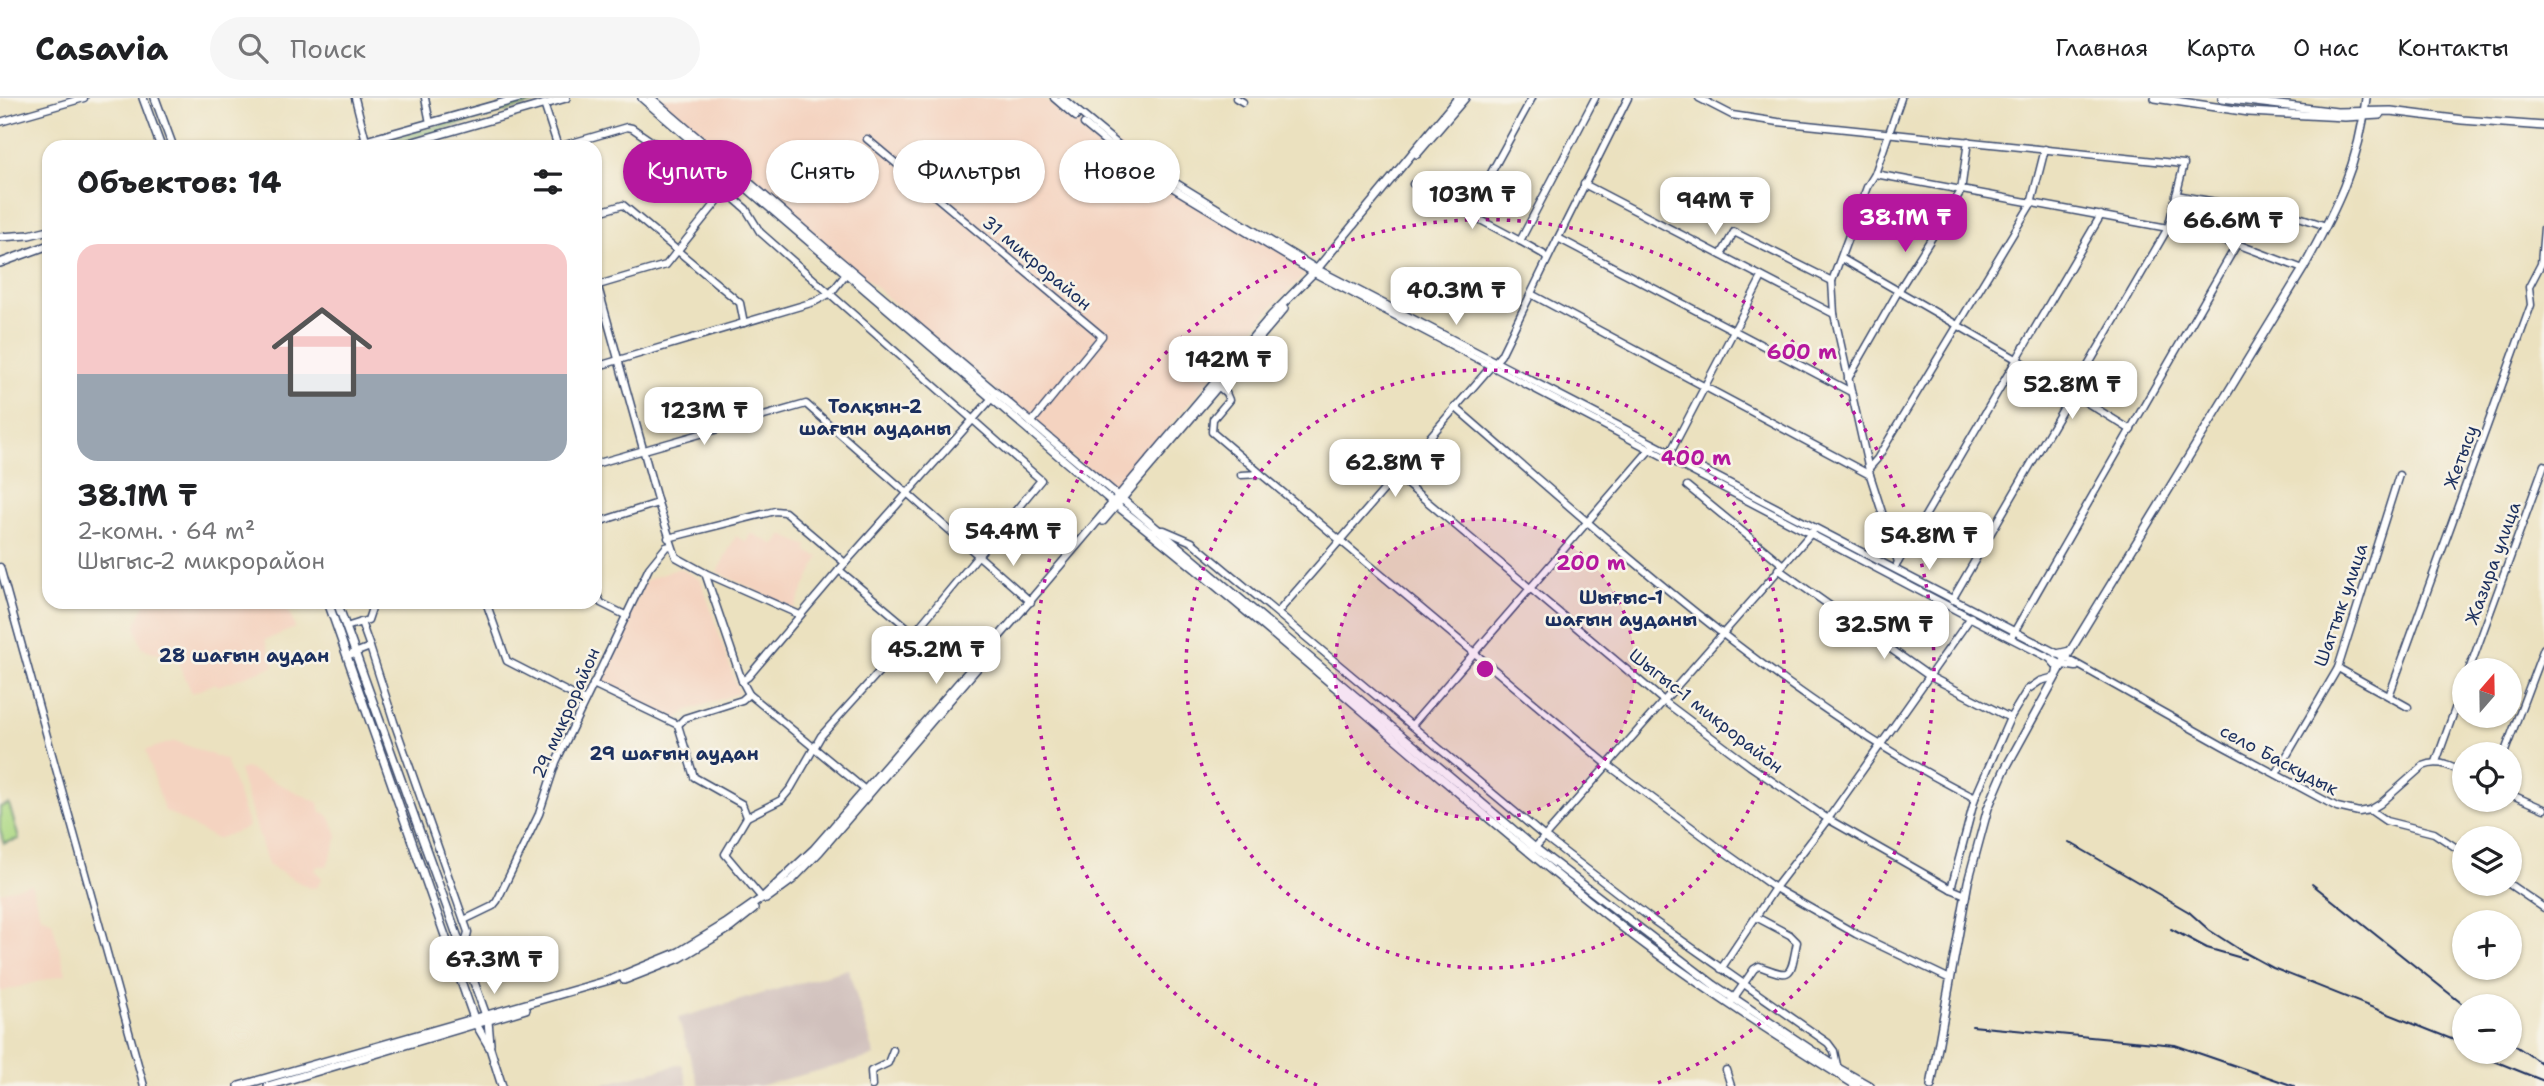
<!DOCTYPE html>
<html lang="ru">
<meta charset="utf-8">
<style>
:root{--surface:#fff;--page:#f6f6f6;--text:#202124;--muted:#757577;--line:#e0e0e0;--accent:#b5179e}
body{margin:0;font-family:"Shantell Sans",sans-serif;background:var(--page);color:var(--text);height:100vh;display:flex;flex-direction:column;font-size:26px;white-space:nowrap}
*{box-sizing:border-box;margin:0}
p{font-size:23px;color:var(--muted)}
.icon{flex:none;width:38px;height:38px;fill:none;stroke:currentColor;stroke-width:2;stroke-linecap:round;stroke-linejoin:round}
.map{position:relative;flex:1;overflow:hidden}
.sheet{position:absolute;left:42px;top:42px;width:560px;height:469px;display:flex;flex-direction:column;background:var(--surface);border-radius:21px;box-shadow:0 2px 5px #0004}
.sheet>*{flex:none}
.hud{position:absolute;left:623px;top:42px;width:665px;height:63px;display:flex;gap:14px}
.needle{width:46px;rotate:20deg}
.fabs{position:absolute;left:2452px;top:560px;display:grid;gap:14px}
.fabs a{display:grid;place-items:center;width:70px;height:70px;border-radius:50%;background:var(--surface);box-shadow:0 2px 5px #0004;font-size:35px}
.price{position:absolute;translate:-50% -60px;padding:0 16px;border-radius:14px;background:#fff;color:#222;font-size:23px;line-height:46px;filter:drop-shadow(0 2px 4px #0008)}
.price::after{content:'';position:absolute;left:50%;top:42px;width:21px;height:16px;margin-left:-10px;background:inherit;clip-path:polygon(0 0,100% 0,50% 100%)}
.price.active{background:var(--accent);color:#fff}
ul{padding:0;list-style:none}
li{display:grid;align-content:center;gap:14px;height:371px;padding:0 35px}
li span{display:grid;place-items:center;height:217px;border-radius:21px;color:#555}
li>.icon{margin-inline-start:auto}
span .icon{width:126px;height:126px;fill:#fffc;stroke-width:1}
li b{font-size:30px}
h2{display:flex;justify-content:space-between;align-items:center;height:84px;padding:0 35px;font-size:30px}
.pill{padding:0 24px;border-radius:32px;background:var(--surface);box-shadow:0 2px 5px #0004;font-size:24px;line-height:63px}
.pill.active{background:var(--accent);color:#fff}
header{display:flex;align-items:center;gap:42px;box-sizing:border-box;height:98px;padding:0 35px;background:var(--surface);border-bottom:2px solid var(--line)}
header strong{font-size:33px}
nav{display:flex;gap:38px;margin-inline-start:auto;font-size:24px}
.search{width:490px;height:63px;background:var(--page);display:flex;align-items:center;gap:18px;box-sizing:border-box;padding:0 24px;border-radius:38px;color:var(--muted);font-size:26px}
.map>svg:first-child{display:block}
.built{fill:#f4d3c0}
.industrial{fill:#d0c0bc}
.green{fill:#aed985;stroke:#648472;stroke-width:2}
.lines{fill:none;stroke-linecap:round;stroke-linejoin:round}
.minor-casing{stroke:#3a4a6d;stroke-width:9}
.major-casing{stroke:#3a4a6d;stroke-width:10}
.minor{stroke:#fff;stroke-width:6}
.major{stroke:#fff;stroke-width:7}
.rail{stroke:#1b2f5e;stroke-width:2}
.ring{fill:none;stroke:#b5179e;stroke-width:3.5;stroke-dasharray:3.5 7}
.labels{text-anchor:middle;stroke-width:5;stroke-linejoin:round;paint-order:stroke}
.street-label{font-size:18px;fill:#1b2f5e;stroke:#f7f3e8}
.neighbourhood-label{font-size:19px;font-weight:bold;fill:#1b2f5e;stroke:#f7f3e8}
.centre{fill:#b5179e;stroke:#f7f3e8;stroke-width:3.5}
.ring-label{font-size:21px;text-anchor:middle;font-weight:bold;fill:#b5179e;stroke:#f7f3e8;stroke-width:5;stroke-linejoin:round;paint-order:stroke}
</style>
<header>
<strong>Casavia</strong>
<div class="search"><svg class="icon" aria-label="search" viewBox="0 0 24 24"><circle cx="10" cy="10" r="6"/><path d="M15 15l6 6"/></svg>Поиск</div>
<nav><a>Главная</a><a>Карта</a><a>О нас</a><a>Контакты</a></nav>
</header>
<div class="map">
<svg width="2544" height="988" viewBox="0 0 2544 988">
<rect width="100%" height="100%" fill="#f7f3e8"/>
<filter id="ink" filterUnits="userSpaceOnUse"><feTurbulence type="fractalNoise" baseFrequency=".0143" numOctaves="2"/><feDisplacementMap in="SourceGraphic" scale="14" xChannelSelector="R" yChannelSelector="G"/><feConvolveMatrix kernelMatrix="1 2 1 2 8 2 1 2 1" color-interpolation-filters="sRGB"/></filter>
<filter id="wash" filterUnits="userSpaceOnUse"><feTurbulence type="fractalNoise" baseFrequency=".00686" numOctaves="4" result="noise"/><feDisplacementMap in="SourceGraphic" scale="28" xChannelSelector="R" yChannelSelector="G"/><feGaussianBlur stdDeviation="1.57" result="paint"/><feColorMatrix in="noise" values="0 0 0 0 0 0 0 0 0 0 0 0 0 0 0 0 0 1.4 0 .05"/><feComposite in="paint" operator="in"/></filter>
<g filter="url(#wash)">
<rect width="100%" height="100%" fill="#ebe1bf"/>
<g class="built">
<path d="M656 0H1042L1313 169 1272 209 1113 394Z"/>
<path d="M751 435 775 447 782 437 808 448 806 453 819 459 794 511 717 474 736 438 746 444Z"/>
<path d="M680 470 701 482 739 595 686 613 676 623 598 583 646 482Z"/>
<path d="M146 504H286L295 530 265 542 274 568 218 588 216 585 192 595 177 562 142 550 135 528Z"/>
<path d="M175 643 226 662 249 729 216 741 164 712 146 652Z"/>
<path d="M246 670 319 705 321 715H325L330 720 338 739 327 768H317L315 773 322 780 317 789 309 790 268 767 239 672Z"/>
<path d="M31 786 40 817 52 823 66 876 0 894V794Z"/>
</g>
<g class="industrial">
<path d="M848 871 875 958 759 988H699L678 920Z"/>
<path d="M682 966 688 988H596Z"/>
</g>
<g class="green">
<path d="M536 0H553L379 49H363Z"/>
<path d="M9 706 19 741 4 745 0 732V709Z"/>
</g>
</g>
<g filter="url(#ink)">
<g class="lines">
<g class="minor-casing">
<g id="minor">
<path d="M355 0 366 43"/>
<path d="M425 0 430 25"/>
<path d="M1054 0 1076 19"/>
<path d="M1062 0 1132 58 1317 171 2066 560 2223 648 2337 709 2359 714 2370 712 2380 706 2423 668C2439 661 2449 668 2464 675"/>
<path d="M1236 0 1243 4"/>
<path d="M1699 0 1732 17 1778 24 2184 66 2168 130 1952 502"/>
<path d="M544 6 558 49"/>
<path d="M0 24 84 0"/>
<path d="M1084 26 1130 64 1314 175 1971 520 2063 567 2076 569"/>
<path d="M867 41 1102 238 1031 325"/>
<path d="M558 49 627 29 632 30 654 45 673 48 746 111 760 134 1041 382 914 535 821 638 791 690 781 702 747 719"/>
<path d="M1491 75 1532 0"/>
<path d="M1875 76 2168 130 2237 146 2303 171"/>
<path d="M1413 86 1520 143 1543 156 1547 161"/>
<path d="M1584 86 1834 216"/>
<path d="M2176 97 2296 118 2326 128"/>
<path d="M595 115 623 107 740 205 744 225"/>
<path d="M1558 140 1628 0"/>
<path d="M1520 143 1595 0"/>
<path d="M1721 157 1734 134 1832 183"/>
<path d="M1841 160 2018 262 2131 332"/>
<path d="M595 178 658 405 676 459 705 475 742 583 749 596 864 691"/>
<path d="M595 188 666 167 737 79"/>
<path d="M1531 196 1870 377"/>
<path d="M595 269 814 204 831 195 846 176"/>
<path d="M1848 281 1899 192 1961 93 1968 43"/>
<path d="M1218 288 1226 295 1229 302 1213 321 1212 334 1260 375"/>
<path d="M1455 309C1616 448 1783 604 1975 700"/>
<path d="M1669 357 1762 179"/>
<path d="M595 366 806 306 1031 504"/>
<path d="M1869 370 1877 361 2031 106 2045 51"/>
<path d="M1241 377 1261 376 1608 667 1726 755 1775 790 1856 836 1950 881"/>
<path d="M1397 378 1665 604 1750 668 1828 721 1951 791"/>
<path d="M1687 388 1782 466"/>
<path d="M595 425 658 405"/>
<path d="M1156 432H1164L1192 444 1545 739 1654 823 1828 945 1834 953 1838 972"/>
<path d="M668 440 775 413 785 414 845 465"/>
<path d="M1898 464 1870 377 1834 216 1832 183 1867 89 1875 76 1901 0"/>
<path d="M1897 466 2101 117"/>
<path d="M0 469 144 988"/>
<path d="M1778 471 1929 578 2010 620"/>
<path d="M839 472 914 535"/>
<path d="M705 475 800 517"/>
<path d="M595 493 601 505 627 518"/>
<path d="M486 504 507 563 585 603"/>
<path d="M1278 514 1501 257 1558 140 1851 294"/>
<path d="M361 524 370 549"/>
<path d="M346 529 368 522 374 504"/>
<path d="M2013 536 2237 146"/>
<path d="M347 558 370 549 394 624 468 834 463 854 452 859"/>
<path d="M2338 570 2408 609"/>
<path d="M2469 572 2544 367"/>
<path d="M742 583 748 579 839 472 993 299"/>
<path d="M593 586 678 627 694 679 742 706 747 719 725 756 762 800"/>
<path d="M2389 598 2531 207 2529 189 2541 166 2544 130"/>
<path d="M678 627 685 620 742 602 749 596"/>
<path d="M1412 627 1653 348"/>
<path d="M2504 656 2544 550"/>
<path d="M2436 664 2464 586"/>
<path d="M2276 676 2338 570 2399 377"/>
<path d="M2510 696 2544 711"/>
<path d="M2370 712 2386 723 2434 735 2464 755"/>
<path d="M1532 753 1813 433"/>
<path d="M2509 786 2544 810"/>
<path d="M1966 797 1951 791 1975 700 2010 620 2027 592 2040 583 2055 579"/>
<path d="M464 822 493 808 497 803 539 716 556 664 649 470 666 449 670 448"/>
<path d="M1721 871 1775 790 1828 721 1971 519"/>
<path d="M1731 904 1754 871 1759 868C1793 881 1790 879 1797 844L1790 837 1756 819"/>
<path d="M1726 972 1731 988"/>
<path d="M872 988 871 973 888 965 893 952"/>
</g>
</g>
<g class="major-casing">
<g id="major">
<path d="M143 0 161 49"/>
<path d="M155 0 173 49"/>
<path d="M642 0 1116 407C1284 539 1440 685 1608 818 1686 880 1772 935 1857 988"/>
<path d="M651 0 834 158 1535 750 1714 887 1838 970 1870 988"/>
<path d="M2155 0 2249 14 2345 19 2380 17"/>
<path d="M2222 0 2337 14 2391 13 2462 22 2544 28"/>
<path d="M344 49 520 0"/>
<path d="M396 49 566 0"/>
<path d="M1417 56 1465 0"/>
<path d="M0 139 29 137 49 132"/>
<path d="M0 165 49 147"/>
<path d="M1103 423 1284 211"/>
<path d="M328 504 476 926 490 950 502 988"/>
<path d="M337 504 488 923 490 946"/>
<path d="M2057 556 2070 553"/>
<path d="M2051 561 2058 569 2057 575"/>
<path d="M766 801 792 782 820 753 984 562"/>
<path d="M624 882 680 860 730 830 754 811"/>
<path d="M239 988 613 881 679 854 725 826 762 800 814 751 1023 511 1271 218 1317 171 1458 0"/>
<path d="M268 988 526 911"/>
<path d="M1931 988 1968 784 1988 710 2004 673 2066 560 2303 171C2334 115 2360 65 2366 0"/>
</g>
</g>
<use href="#minor" class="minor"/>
<use href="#major" class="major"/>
<g class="rail">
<path d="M2069 744 2189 814 2209 832 2240 852 2273 870 2464 946"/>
<path d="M2312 786 2465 908"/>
<path d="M2171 831 2207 850 2245 861"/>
<path d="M1972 928 2175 947 2294 988"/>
<path d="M2510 944 2544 967"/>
<path d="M2472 954 2544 983"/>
</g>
</g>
</g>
<circle cx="1485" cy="571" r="150" fill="#b5179e" fill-opacity=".12"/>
<g class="ring">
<circle cx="1485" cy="571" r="150"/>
<circle cx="1485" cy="571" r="299"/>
<path d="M1317 987A449 449 0 1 1 1653 987"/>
</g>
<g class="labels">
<g class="street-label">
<text transform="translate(1037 165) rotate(40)" y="6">31 микрорайон</text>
<text transform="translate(2461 359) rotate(-70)" y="6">Жетысу</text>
<text transform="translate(2493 465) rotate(-70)" y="6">Жазира улица</text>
<text transform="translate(2341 507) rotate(-71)" y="6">Шаттык улица</text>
<text transform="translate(1706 613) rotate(38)" y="6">Шыгыс-1 микрорайон</text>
<text transform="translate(566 615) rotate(-66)" y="6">29 микрорайон</text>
<text transform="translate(2279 662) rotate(28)" y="6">село Баскудык</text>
</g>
<g class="neighbourhood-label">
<text x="875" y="315">Толқын-2<tspan x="875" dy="22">шағын ауданы</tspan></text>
<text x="1621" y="506">Шығыс-1<tspan x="1621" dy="22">шағын ауданы</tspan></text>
<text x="244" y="564">28 шағын аудан</text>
<text x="674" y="662">29 шағын аудан</text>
</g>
</g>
<circle cx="1485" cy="571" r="10" class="centre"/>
<g class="ring-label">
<text x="1802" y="261">600 m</text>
<text x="1696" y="367">400 m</text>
<text x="1591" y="472">200 m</text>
</g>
</svg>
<div class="fabs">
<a><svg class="needle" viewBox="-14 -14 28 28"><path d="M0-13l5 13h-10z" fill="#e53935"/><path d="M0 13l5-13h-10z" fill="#757577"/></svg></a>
<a><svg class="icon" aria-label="locate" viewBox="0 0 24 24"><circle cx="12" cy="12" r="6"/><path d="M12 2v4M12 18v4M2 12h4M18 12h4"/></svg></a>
<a><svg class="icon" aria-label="layers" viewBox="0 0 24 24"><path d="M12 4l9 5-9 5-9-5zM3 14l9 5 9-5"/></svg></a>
<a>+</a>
<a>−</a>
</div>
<b class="price" style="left:1472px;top:133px">103M ₸</b>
<b class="price" style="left:1715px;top:139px">94M ₸</b>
<b class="price active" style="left:1905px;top:156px">38.1M ₸</b>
<b class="price" style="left:2233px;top:159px">66.6M ₸</b>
<b class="price" style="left:1456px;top:229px">40.3M ₸</b>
<b class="price" style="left:1228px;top:298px">142M ₸</b>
<b class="price" style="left:2072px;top:323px">52.8M ₸</b>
<b class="price" style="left:704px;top:349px">123M ₸</b>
<b class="price" style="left:1395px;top:401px">62.8M ₸</b>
<b class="price" style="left:1013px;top:470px">54.4M ₸</b>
<b class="price" style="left:1929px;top:474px">54.8M ₸</b>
<b class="price" style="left:1884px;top:563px">32.5M ₸</b>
<b class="price" style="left:936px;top:588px">45.2M ₸</b>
<b class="price" style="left:494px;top:898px">67.3M ₸</b>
<div class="hud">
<a class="pill active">Купить</a>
<a class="pill">Снять</a>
<a class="pill">Фильтры</a>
<a class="pill">Новое</a>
</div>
<section class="sheet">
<h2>Объектов: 14<svg class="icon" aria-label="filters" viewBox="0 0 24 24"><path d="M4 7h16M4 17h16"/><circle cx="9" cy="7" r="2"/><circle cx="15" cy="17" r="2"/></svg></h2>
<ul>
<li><span style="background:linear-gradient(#f6c9c9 60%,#9aa5b1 0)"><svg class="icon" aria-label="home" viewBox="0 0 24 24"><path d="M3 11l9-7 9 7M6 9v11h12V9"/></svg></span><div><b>38.1M ₸</b><p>2-комн. · 64 m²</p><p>Шыгыс-2 микрорайон</p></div></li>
</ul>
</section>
</div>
